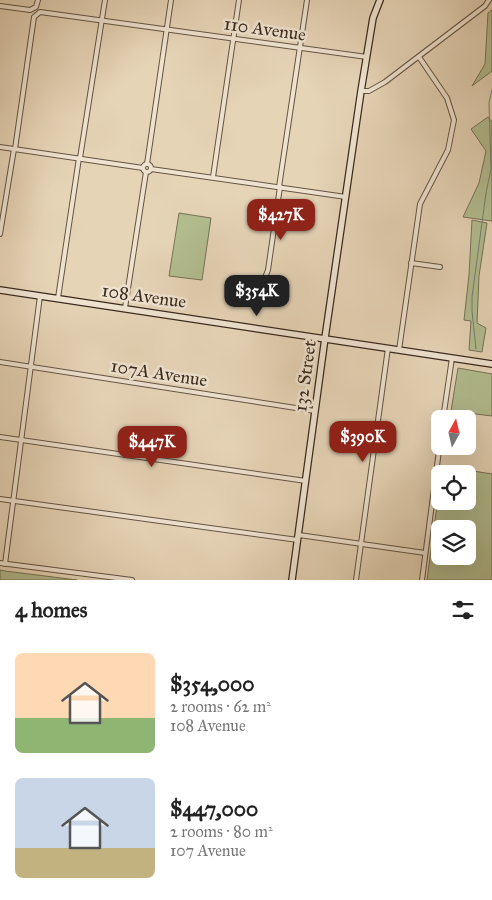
<!DOCTYPE html>
<meta charset="utf-8">
<style>
:root{--surface:#fff;--page:#f6f6f6;--text:#222;--muted:#767676;--accent:#8f2418}
body{margin:0;font-family:"IM FELL Great Primer",serif;background:var(--page);color:var(--text);height:100vh;display:flex;flex-direction:column;font-size:19px;white-space:nowrap}
*{box-sizing:border-box;margin:0}
p{font-size:16px;color:var(--muted)}
.icon{flex:none;width:28px;height:28px;fill:none;stroke:currentColor;stroke-width:2;stroke-linecap:round;stroke-linejoin:round}
.map{position:relative;height:580px;overflow:hidden}
.panel{display:flex;flex-direction:column;background:var(--surface);flex:1}
.panel>*{flex:none}
.needle{width:32px;rotate:8deg}
.buttons{position:absolute;left:431px;top:410px;display:grid;gap:10px}
.buttons a{display:grid;place-items:center;width:45px;height:45px;border-radius:8px;background:var(--surface);box-shadow:0 5px 20px #0002;font-size:25px}
.price{position:absolute;translate:-50% -42px;padding:0 11px;border-radius:10px;background:var(--accent);color:#fff;font-size:16px;line-height:32px;filter:drop-shadow(0 1px 2px #0008)}
.price::after{content:'';position:absolute;left:50%;top:30px;width:15px;height:11px;margin-left:-8px;background:inherit;clip-path:polygon(0 0,100% 0,50% 100%)}
.price.current{background:#222;color:#fff}
ul{padding:0;list-style:none}
li{display:flex;align-items:center;gap:15px;height:125px;padding:0 15px}
li span{display:grid;place-items:center;flex:none;width:140px;height:100px;border-radius:8px;color:#555}
li>.icon{margin-inline-start:auto}
span .icon{width:60px;height:60px;fill:#fffc;stroke-width:1}
li b{font-size:21px}
h2{display:flex;justify-content:space-between;align-items:center;height:60px;padding:0 15px;font-size:21px}
.map>svg:first-child{display:block}
.green{fill:#b2bd90;stroke:#767356;fill-rule:evenodd}
.lines{fill:none;stroke-linecap:round;stroke-linejoin:round}
.stream{stroke:#737e79;stroke-width:1}
.street-casing{stroke:#645444;stroke-width:6}
.secondary-casing{stroke:#39291d;stroke-width:8}
.street{stroke:#efe3d0;stroke-width:4}
.secondary{stroke:#efe3d0;stroke-width:5.5}
.labels{text-anchor:middle;stroke-width:5;stroke-linejoin:round;paint-order:stroke}
.street-label{font-size:18px;fill:#39291d;stroke:#efe3d0}
</style>
<div class="map">
<svg width="492" height="580" viewBox="0 0 492 580">
<rect width="100%" height="100%" fill="#e6d4b7"/>
<filter id="stains"><feTurbulence type="fractalNoise" baseFrequency=".004" numOctaves="4"/><feColorMatrix values="0 0 0 0 .2 0 0 0 0 .09 0 0 0 0 .02 0 0 0 .5 -.17"/></filter>
<radialGradient id="worn" r=".72"><stop offset=".6" stop-color="#630" stop-opacity="0"/><stop offset="1" stop-color="#630" stop-opacity=".3"/></radialGradient>
<g class="green">
<path d="M492 10V71L472 86 485 64 488 13Z"/>
<path d="M488 117 492 122V221L463 217 479 183 486 151 471 129Z"/>
<path d="M179 213 211 218 202 280 169 276Z"/>
<path d="M472 220 487 223 479 276 477 323 486 328 482 352 469 350 471 321 464 320 469 275Z"/>
<path d="M458 368 492 374V416L451 411Z"/>
<path d="M442 466 492 474V580H427L440 483V501H468V474H441ZM440 529H468V556H440Z"/>
<path d="M0 570 5 571 77 580H0Z"/>
</g>
<g class="lines">
<path class="stream" d="M476 349 472 311V297L486 193 491 169 489 103 492 90"/>
<g class="street-casing">
<g id="street">
<path d="M0 6 30 10 36 7 38 0"/>
<path d="M361 91H369L385 82 485 6 489 0"/>
<path d="M0 147 143 168"/>
<path d="M15 149 34 17 40 12 367 57"/>
<path d="M80 158 105 0"/>
<path d="M147 164 171 0"/>
<circle cx="147" cy="168" r="4"/>
<path d="M151 169 346 197"/>
<path d="M213 177 239 0"/>
<path d="M279 187 307 0"/>
<path d="M0 234 14 149"/>
<path d="M411 263 440 267"/>
<path d="M261 284 264 280 268 270 280 187"/>
<path d="M58 298 79 158"/>
<path d="M125 308 146 172"/>
<path d="M399 350 420 204 448 150 454 120 447 98 419 57"/>
<path d="M0 362 315 411"/>
<path d="M443 419 452 358"/>
<path d="M0 437 306 481"/>
<path d="M0 499 298 540"/>
<path d="M299 535 425 553"/>
<path d="M0 563 132 580"/>
<path d="M5 564 40 296"/>
<path d="M356 580 388 348"/>
<path d="M422 580 440 443"/>
</g>
</g>
<g class="secondary-casing">
<g id="secondary">
<path d="M0 290 492 364"/>
<path d="M292 580 325 338 361 91 373 18 380 0"/>
</g>
</g>
<use href="#street" class="street"/>
<use href="#secondary" class="secondary"/>
</g>
<g class="labels">
<g class="street-label">
<text transform="translate(265 29) rotate(8)" y="6">110 Avenue</text>
<text transform="translate(144 296) rotate(8)" y="6">108 Avenue</text>
<text transform="translate(159 373) rotate(9)" y="6">107A Avenue</text>
<text transform="translate(305 376) rotate(-82)" y="6">132 Street</text>
</g>
</g>
<rect width="100%" height="100%" filter="url(#stains)"/>
<rect width="100%" height="100%" fill="url(#worn)"/>
</svg>
<div class="buttons">
<a><svg class="needle" viewBox="-14 -14 28 28"><path d="M0-13l5 13h-10z" fill="#e53935"/><path d="M0 13l5-13h-10z" fill="#767676"/></svg></a>
<a><svg class="icon" aria-label="locate" viewBox="0 0 24 24"><circle cx="12" cy="12" r="6"/><path d="M12 2v4M12 18v4M2 12h4M18 12h4"/></svg></a>
<a><svg class="icon" aria-label="layers" viewBox="0 0 24 24"><path d="M12 4l9 5-9 5-9-5zM3 14l9 5 9-5"/></svg></a>
</div>
<b class="price" style="left:281px;top:241px">$427K</b>
<b class="price current" style="left:257px;top:317px">$354K</b>
<b class="price" style="left:363px;top:463px">$390K</b>
<b class="price" style="left:152px;top:468px">$447K</b>
</div>
<section class="panel">
<h2>4 homes<svg class="icon" aria-label="filters" viewBox="0 0 24 24"><path d="M4 7h16M4 17h16"/><circle cx="9" cy="7" r="2"/><circle cx="15" cy="17" r="2"/></svg></h2>
<ul>
<li><span style="background:linear-gradient(#ffd9b3 65%,#8fb573 0)"><svg class="icon" aria-label="home" viewBox="0 0 24 24"><path d="M3 11l9-7 9 7M6 9v11h12V9"/></svg></span><div><b>$354,000</b><p>2 rooms · 62 m²</p><p>108 Avenue</p></div></li>
<li><span style="background:linear-gradient(#c9d6e8 70%,#c2b280 0)"><svg class="icon" aria-label="home" viewBox="0 0 24 24"><path d="M3 11l9-7 9 7M6 9v11h12V9"/></svg></span><div><b>$447,000</b><p>2 rooms · 80 m²</p><p>107 Avenue</p></div></li>
</ul>
</section>
